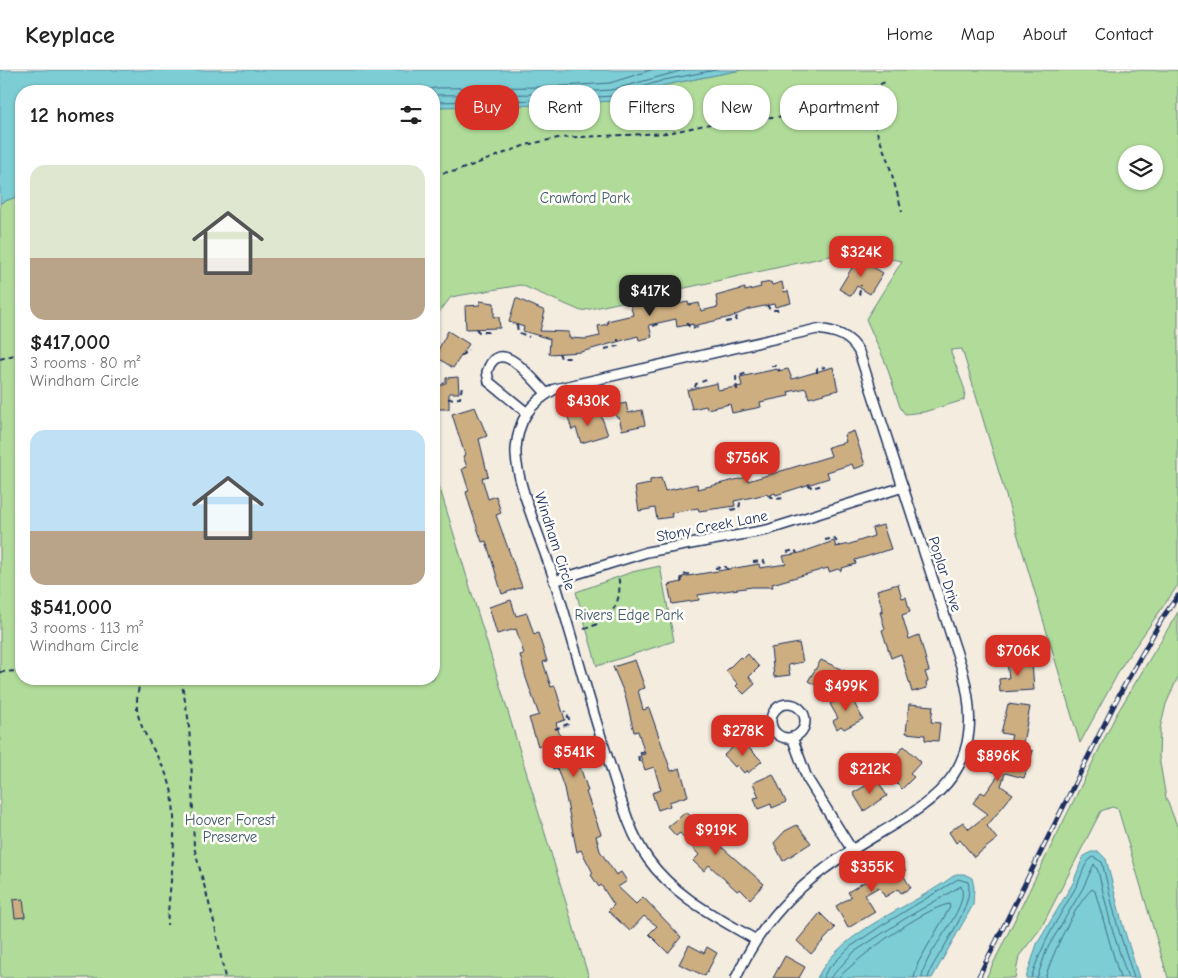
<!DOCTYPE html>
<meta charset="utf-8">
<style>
:root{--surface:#fff;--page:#f6f6f6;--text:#222;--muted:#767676;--line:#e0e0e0;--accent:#d93025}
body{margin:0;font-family:"Comic Neue",sans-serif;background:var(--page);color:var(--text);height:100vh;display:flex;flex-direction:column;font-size:19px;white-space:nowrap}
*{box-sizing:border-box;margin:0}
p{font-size:16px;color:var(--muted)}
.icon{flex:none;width:28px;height:28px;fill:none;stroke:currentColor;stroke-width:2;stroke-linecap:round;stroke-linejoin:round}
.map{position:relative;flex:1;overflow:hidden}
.drawer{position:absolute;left:15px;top:15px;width:425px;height:600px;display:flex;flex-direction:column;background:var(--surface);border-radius:20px;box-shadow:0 1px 4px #0004}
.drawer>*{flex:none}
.top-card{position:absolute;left:455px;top:15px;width:475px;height:45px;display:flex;gap:10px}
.fabs{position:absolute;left:1118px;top:75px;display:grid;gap:10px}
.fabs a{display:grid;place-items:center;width:45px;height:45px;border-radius:50%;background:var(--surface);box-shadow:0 1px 4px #0004;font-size:25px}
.price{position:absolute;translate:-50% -42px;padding:0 11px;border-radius:10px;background:var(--accent);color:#fff;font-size:16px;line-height:32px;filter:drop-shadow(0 1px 2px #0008)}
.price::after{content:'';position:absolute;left:50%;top:30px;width:15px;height:11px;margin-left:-8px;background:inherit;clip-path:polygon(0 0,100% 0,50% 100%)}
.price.on{background:#222;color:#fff}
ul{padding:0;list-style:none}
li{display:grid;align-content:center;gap:10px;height:265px;padding:0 15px}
li span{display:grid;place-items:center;height:155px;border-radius:15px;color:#555}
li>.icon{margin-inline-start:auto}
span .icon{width:90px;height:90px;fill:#fffc;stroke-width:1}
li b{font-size:21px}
h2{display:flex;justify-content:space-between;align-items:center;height:60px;padding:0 15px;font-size:21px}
.pill{padding:0 18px;border-radius:20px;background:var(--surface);box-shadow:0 1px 4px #0004;font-size:18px;line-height:45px}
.pill.on{background:var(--accent);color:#fff}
header{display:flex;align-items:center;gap:30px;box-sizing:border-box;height:70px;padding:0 25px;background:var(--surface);border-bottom:1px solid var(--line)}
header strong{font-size:24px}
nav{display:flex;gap:28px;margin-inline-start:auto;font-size:18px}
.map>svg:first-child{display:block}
.green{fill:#b0db99;stroke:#66857c;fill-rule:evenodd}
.water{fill:#7ccdd4;stroke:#558ea5}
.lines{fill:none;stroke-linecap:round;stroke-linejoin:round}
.shore{stroke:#426e8d;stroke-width:1}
.building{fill:#cdae81;stroke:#1b2f5e}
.street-casing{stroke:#1b2f5e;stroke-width:12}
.path{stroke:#1b2f5e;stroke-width:2;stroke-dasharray:5 4;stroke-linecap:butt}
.street{stroke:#fdfcf7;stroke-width:9}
.rail-casing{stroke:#1b2f5e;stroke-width:5}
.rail{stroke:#fdfcf7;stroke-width:3;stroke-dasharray:9;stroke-linecap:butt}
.labels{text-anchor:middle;stroke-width:5;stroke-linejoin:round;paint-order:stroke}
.park-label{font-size:15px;fill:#405a6d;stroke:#fdfcf7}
.street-label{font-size:15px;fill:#1b2f5e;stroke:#fdfcf7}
</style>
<header>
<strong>Keyplace</strong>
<nav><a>Home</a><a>Map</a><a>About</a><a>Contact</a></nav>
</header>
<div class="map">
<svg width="1178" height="908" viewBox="0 0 1178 908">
<rect width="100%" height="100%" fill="#f3ecdf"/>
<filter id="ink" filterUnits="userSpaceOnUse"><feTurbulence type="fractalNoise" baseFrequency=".02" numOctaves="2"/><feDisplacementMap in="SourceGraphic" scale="10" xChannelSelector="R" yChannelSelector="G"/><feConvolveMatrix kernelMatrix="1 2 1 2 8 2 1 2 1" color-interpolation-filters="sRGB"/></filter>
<g filter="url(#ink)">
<g class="green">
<path d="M741 0H1178V515L1123 594 1080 673 962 279 951 280V283L965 320 964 330 924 342 905 344 900 337 886 294 866 249 902 191 848 182 581 241 521 215 451 227 434 249V37L614 31 665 15ZM1126 84H1154V111H1126Z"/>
<path d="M21 125V609H434V399L589 908H0V133Z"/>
<path d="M660 496 674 571 597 596 576 522 632 502Z"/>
<path d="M1178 542V607L1166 634 1160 659 1159 687 1166 728 1178 758V908H1168L1118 739 1112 737 1101 741 1041 858 1019 886 1015 908H986L1116 645Z"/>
</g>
<g class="water">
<path d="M0 0H741L665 15 614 31 548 35 434 37V21H21V125L0 133Z"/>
<path d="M1091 782H1099L1106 789 1123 856 1139 908H1026L1037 874 1073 813 1083 787Z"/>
<path d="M956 804H964L972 808 974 817 973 835 932 908H817C842 858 914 837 956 804Z"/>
</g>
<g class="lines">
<g class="shore">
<path d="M424 21 434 18 548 17 610 13 651 0"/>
<path d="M434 25 548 24 611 20 684 0"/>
<path d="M434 32 548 30 613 26 664 10 716 0"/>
<path d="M823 908 827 900 850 877 881 856 958 809 968 812C975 834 942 878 931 899L928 908"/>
<path d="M830 908 854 882 906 848 961 816C971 840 923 881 922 908"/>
<path d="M838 908C859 887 920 840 949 834L950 837 918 893 914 908"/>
<path d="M1031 908C1043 871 1058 849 1076 817 1082 807 1083 793 1093 787L1102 792 1118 858 1134 908"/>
<path d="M1037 908 1047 879 1083 818 1094 794 1098 801 1112 859 1128 908"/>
<path d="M1045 908C1053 883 1074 836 1092 819L1095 821 1120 908"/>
</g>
</g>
<g class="building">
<path d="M858 188 883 203 870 224 857 216 851 226 839 219Z"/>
<path d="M771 212 772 215 782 212 784 222 788 221 791 233 775 237 774 234 750 239 731 247 693 256V254L677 257 676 249 649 255 652 267 639 270 638 266 581 282 549 284 550 269 523 261 524 257 509 252 516 228 545 241 540 261 569 262V268L586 269 600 266 598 256 608 254 607 251 633 245 630 234 660 227 662 237 688 232 689 235 699 233 701 241 718 237 716 226 745 218V221L761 217 760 214Z"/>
<path d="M480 231 494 233V247H499L500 258 466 259 465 236 480 235Z"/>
<path d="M448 261 469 274 453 298 435 286Z"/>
<path d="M833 297 838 320 809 328 806 318 788 322 789 326 760 332 761 337 732 343 730 334 707 339 706 336 692 339 687 320 717 313 718 320 742 316 740 307 777 299 778 301 788 299 792 309Z"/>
<path d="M458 307 459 323H449V339H434V315H443V313H446V308Z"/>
<path d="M626 333 628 343 642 340 645 355 622 360 619 347H616L614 336Z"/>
<path d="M475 337 487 366 479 369 488 406 482 408 488 429 496 426 501 443 496 445 522 517 502 524 486 471 482 472 470 436 466 422 469 421 462 399 467 397 463 386 465 385 452 344Z"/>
<path d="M583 343 586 349 601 345 608 365 581 373 576 358 572 360 568 347Z"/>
<path d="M854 361 865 395 854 399 852 394 827 402 829 408 776 425 775 423 768 426 767 424 734 431 735 436 699 441 698 438 671 443 672 447 657 449 655 438 639 441 635 417 650 414V410L661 408 665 421 697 414 698 419 747 407 748 411 831 386 828 377 846 372 844 365Z"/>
<path d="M883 455 891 479 855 490 856 494 842 498 841 501 838 499 829 502 828 498 772 514 773 517H752L698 525 699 530 672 534 668 515 682 512V507L759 494 760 498 786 494 783 486 800 483 834 471 836 477 850 474 874 466 872 458Z"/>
<path d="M898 514 902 528 906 527 910 542 902 545 909 569 919 565 929 601 925 602 928 611 926 612 927 618 912 622 901 584 891 588 882 560 885 559 880 542 883 541 877 520Z"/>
<path d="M511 530 516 546 527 543 534 565 538 563 547 591 543 592 551 617 555 616 565 650 556 653 564 678 573 675 588 721 586 722 601 764 596 766 600 781 616 805 621 802 627 811 618 817 636 834 643 827 681 867 668 883 649 864 657 856 644 846 630 861 608 841 614 835 601 815 599 817 591 805 593 803 581 780 577 782 564 718 557 698 553 699 550 690 556 688 551 672 538 676 529 648 539 645 526 608 520 585 524 584 516 559 497 564 489 537Z"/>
<path d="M799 573 803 592 788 595 790 605 774 607 771 578Z"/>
<path d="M748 584 759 597 749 607 755 614 744 624 736 616 738 614 726 601 740 587 743 589Z"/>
<path d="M635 590 645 618 638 620 643 640 649 638 671 701 680 698 688 726 669 732 670 736 658 740 652 723 661 720 654 697 645 700 640 685 645 684 638 661 634 662 625 625 613 597Z"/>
<path d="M821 590 847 602 837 621 822 613 819 617 808 611Z"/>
<path d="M1032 591 1034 620 1000 622 999 609 1009 608 1007 592Z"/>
<path d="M849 624 863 649 844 659 841 656 837 659 833 651 838 648 830 634Z"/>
<path d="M909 634 933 636 931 652 940 653 938 671 925 670V665L906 663Z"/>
<path d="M1008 634 1030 637 1022 678 1033 681 1024 708 1005 703 1001 716 1013 724 987 756 997 769 974 787 960 770 956 773 949 762 963 752 969 759 988 744 973 733 981 722 985 724 1000 703 991 701 996 686 1004 689 1012 665 1001 663Z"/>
<path d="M741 670 762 691 748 703 747 700 744 703 737 695 735 697 724 685Z"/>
<path d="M904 676 921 692 910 704 914 707 902 719 894 711 897 708 885 697Z"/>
<path d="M773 704 786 732 772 738 771 734 758 739 754 728 759 727 753 713Z"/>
<path d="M877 709 887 726 864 741 853 723Z"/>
<path d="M686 742 703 757 701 759 764 814 750 829 740 819 737 821 709 795 704 801 693 791 699 785 680 763 676 766 668 757Z"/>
<path d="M797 755 811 773 783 791 774 773 785 761Z"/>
<path d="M900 790 906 801 902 803 911 818 901 823 898 819 885 827 879 817 865 825 875 842 848 858 836 836 851 827 848 822Z"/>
<path d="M23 829 25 847 15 848 13 830Z"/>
<path d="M820 843 835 858 811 884 797 871Z"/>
<path d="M689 875 704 883 707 877 717 883 705 906 679 894Z"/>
<path d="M785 886 805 897 799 908H773Z"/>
</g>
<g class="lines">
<g class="street-casing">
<g id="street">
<path d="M526 342 489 312 487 302C499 263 533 310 547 324"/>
<path d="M554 511 647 482 767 460 903 417"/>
<circle cx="788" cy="651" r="17"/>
<path d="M792 667 807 708 852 780"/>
<path d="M736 908C755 865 785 828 823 800 903 739 997 728 962 599L859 282C850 265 835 261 817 259L555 319C530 333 518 350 516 379 514 409 544 477 554 509 574 572 590 636 611 698 621 729 629 762 648 789 675 827 717 847 756 870"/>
</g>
</g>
<g class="path">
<path d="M861 20 889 94 902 141"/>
<path d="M434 104 457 101 526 75 558 68 668 63 728 50 790 46 807 43 888 11"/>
<path d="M859 225 861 215"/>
<path d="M767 235 770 240H782"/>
<path d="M726 252 736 250 737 245"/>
<path d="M686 253 691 258 700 257"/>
<path d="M517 255 518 262 529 267"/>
<path d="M653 256 660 253"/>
<path d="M476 259 479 262H492"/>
<path d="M605 279 618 276V269"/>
<path d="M559 283 561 288H573"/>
<path d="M461 286 468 280"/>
<path d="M0 289 21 283"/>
<path d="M771 296H776L780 301"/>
<path d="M817 303V299L825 297"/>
<path d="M695 317 696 314 709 309"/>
<path d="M737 320 736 307 747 303"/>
<path d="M448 329 460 328 462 316"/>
<path d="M808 414 812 418 823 415"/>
<path d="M769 426 775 429 784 428"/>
<path d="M731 440 739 438 741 429"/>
<path d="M825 470 834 468 840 476"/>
<path d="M787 482 795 480 797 483"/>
<path d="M753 492 764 491 766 497"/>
<path d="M715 498 726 497 728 500"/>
<path d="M681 512 682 505 689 504"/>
<path d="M584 559C610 552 624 533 618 505"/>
<path d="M0 602 21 601"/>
<path d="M140 609C139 618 136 630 137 639 141 668 168 695 172 724 178 766 170 812 167 855"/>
<path d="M181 609 188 647 191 681 194 777 215 856 225 908"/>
<path d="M555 659 568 654 569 649 565 641"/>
<path d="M639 691 638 684 644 682"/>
</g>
<use href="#street" class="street"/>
<g class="rail-casing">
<path id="rail" d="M978 908 1118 627 1163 547 1178 526"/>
</g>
<use href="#rail" class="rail"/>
</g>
</g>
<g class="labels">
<g class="park-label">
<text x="585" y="133">Crawford Park</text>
<text x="629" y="550">Rivers Edge Park</text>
<text x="230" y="755">Hoover Forest<tspan x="230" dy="17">Preserve</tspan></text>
</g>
<g class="street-label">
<text transform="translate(712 456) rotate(-11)" y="5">Stony Creek Lane</text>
<text transform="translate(555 471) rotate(72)" y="5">Windham Circle</text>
<text transform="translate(945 504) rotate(72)" y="5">Poplar Drive</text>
</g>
</g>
</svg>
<div class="fabs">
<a><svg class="icon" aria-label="layers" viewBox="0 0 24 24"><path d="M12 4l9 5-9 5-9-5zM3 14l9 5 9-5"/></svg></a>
</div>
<b class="price" style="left:861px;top:208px">$324K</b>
<b class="price on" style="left:650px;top:247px">$417K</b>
<b class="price" style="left:588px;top:357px">$430K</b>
<b class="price" style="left:747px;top:414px">$756K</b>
<b class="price" style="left:1018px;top:607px">$706K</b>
<b class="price" style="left:846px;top:642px">$499K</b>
<b class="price" style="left:743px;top:687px">$278K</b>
<b class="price" style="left:574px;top:708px">$541K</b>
<b class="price" style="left:998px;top:712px">$896K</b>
<b class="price" style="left:870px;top:725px">$212K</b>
<b class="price" style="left:716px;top:786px">$919K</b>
<b class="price" style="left:872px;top:823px">$355K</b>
<div class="top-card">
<a class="pill on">Buy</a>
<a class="pill">Rent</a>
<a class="pill">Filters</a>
<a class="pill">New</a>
<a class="pill">Apartment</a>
</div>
<section class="drawer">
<h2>12 homes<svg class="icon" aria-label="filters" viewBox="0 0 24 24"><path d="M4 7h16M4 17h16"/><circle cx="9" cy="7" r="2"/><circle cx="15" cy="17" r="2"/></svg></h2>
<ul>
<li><span style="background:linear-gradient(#dfe7d0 60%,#b9a48a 0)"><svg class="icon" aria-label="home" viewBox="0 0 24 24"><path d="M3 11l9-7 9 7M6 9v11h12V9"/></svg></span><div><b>$417,000</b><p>3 rooms · 80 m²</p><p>Windham Circle</p></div></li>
<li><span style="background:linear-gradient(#bfe0f5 65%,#b9a48a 0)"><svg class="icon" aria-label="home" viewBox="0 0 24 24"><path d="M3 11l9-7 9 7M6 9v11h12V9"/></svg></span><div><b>$541,000</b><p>3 rooms · 113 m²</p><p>Windham Circle</p></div></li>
</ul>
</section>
</div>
